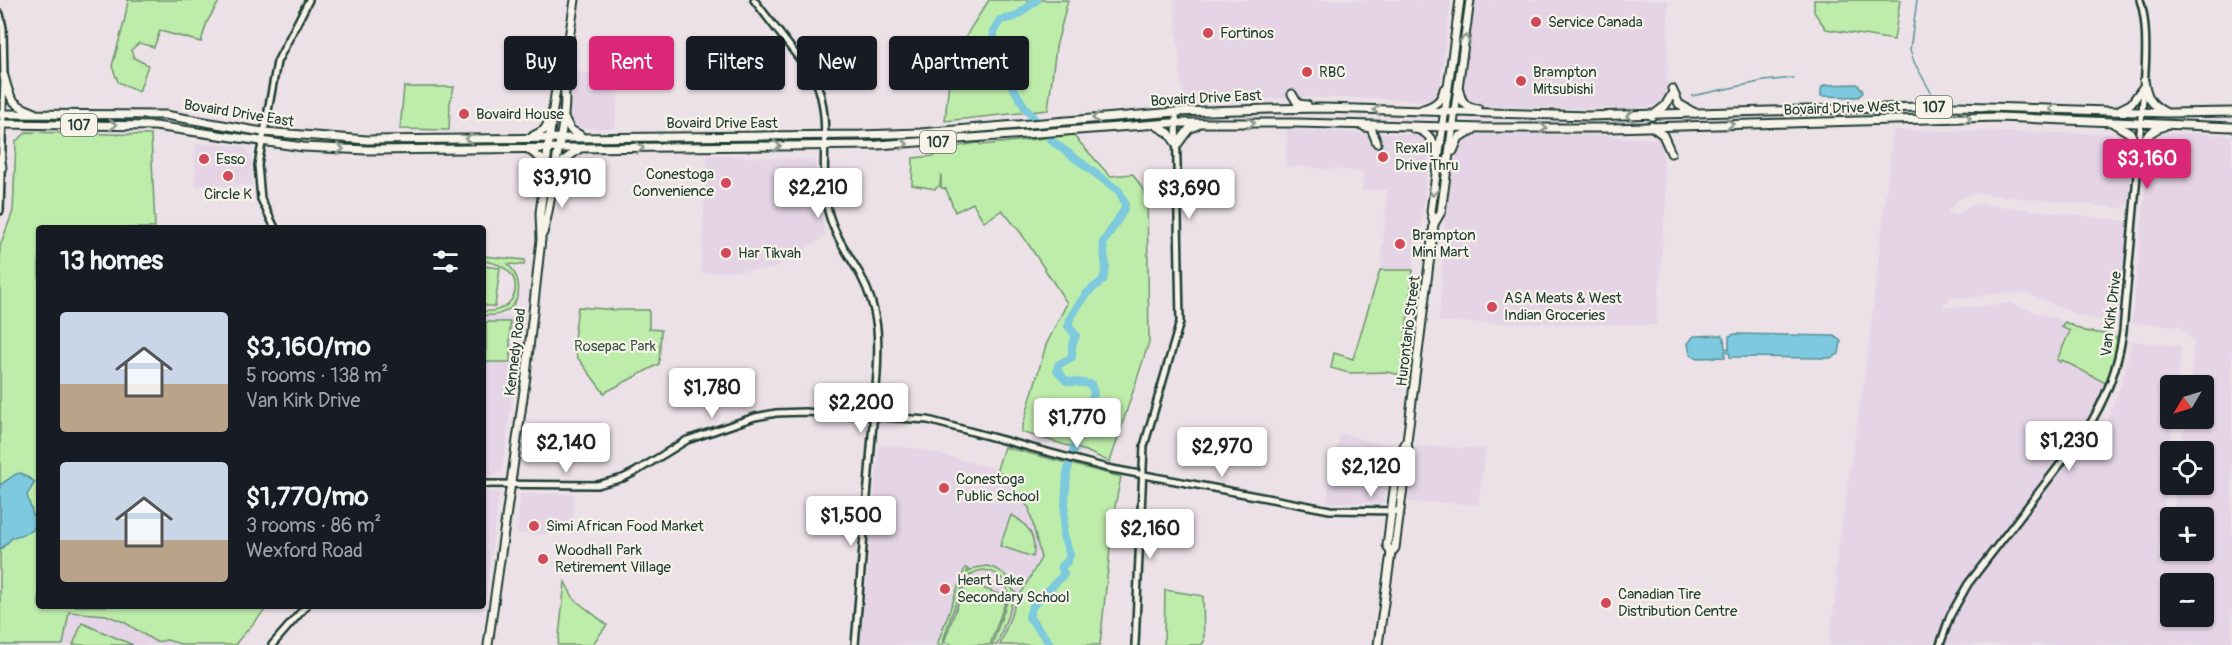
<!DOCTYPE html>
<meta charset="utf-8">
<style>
:root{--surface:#171b24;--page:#242831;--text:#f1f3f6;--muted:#9ea1a6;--accent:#db2777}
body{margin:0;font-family:Pangolin,sans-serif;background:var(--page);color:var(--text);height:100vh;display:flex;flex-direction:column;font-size:22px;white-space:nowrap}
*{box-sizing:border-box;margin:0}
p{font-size:20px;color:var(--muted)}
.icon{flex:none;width:33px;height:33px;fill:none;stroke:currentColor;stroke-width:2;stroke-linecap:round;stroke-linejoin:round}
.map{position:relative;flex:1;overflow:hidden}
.details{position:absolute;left:36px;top:225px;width:450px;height:384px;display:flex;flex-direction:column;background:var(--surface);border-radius:6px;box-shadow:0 2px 4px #0004}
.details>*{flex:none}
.banner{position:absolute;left:504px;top:36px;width:570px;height:54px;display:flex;gap:12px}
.needle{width:39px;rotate:232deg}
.buttons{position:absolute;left:2160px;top:375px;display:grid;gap:12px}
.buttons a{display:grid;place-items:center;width:54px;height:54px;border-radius:6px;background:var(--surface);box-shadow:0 2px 4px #0004;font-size:30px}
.price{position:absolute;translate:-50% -51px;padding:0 14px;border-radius:6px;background:#fff;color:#222;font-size:20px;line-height:39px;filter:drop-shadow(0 2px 3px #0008)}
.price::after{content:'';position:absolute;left:50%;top:36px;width:18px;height:14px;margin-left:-9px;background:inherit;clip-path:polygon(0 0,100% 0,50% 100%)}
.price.active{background:var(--accent);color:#fff}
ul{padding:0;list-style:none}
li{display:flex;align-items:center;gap:18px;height:150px;padding:0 24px}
li span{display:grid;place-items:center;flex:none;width:168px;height:120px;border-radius:6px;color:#555}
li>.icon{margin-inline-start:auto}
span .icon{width:72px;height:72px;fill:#fffc;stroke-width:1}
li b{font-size:26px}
h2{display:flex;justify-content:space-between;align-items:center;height:72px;padding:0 24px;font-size:26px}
.tag{padding:0 21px;border-radius:6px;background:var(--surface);box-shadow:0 2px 4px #0004;font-size:21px;line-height:54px}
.tag.active{background:var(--accent);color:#fff}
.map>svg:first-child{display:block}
.built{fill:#e4d4e6;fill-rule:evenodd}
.green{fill:#beecaa;stroke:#6e946f;stroke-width:1.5}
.water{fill:#7dc9dd;stroke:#579199;stroke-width:1.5}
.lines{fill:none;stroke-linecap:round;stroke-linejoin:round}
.stream{stroke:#579199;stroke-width:1.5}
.river{stroke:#7dc9dd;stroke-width:8}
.minor-casing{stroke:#1f3d34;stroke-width:10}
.major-casing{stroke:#1f3d34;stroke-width:11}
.minor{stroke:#f7f3e8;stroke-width:5}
.major{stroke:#f7f3e8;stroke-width:7}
.oneway{stroke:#8b988e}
.poi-dot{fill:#d1495b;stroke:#f7f3e8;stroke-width:2}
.labels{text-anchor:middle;stroke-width:4.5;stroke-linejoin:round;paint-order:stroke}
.shield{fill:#f7f3e8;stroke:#60746a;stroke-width:1.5}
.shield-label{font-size:14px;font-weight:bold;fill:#1f3d34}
.poi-label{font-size:15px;fill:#1f3d34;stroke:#f7f3e8;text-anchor:start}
.street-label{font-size:15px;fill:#1f3d34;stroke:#f7f3e8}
.park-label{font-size:15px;fill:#375746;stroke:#f7f3e8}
</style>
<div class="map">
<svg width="2232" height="645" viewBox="0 0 2232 645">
<rect width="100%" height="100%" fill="#ece1e7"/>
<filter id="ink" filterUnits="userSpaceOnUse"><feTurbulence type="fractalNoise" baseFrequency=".0167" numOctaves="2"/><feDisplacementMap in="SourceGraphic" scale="12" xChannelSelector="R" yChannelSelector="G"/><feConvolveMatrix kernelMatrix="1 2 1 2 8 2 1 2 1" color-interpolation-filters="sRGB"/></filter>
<g filter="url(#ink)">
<g class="built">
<path d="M1174 0H1451L1439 94 1433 100 1306 97 1190 102 1185 97 1182 89Z"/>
<path d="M1475 0H1668L1667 94 1664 101 1662 104 1632 109 1475 106 1468 103 1463 91Z"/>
<path d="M576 72 620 77 615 128H580L570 122 568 115Z"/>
<path d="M1287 129 1323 132 1419 134 1428 141 1429 146 1424 201 1420 232 1416 237 1413 270H1381L1387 190H1362L1363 171 1286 166Z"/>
<path d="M1893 130 2120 134 2129 139 2132 146 2129 202 2123 208 1974 193 1959 199 1947 212 1956 216 1968 206 1981 204 2128 221 2119 324 2083 317 2029 294 2005 293 1966 298 1951 297 1942 307H1975L2010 303 2065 322 2084 331 2113 335 2117 337 2118 340 2115 357 2107 384 2096 408 2085 424 2096 434 2108 417 2123 379 2132 341 2178 346 2181 350 2177 385 2170 386V418L2174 419 2158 557 2167 558 2170 538V550H2204V518L2173 517 2177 485 2204 484V452L2181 451 2186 419 2204 418V386L2190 385 2194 342 2180 326 2132 323 2150 143 2164 133 2232 135V645H1829L1838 577 1834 576 1869 345ZM2170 584H2204V616H2170Z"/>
<path d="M1470 134 1588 135 1662 139 1666 200 1656 325 1439 322 1445 218 1455 156 1459 142Z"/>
<path d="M196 144 240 146 245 148 251 156 252 185 195 186Z"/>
<path d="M707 155 815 160 817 200 826 236 772 269 701 273Z"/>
<path d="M525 311 502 470 491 476H483V315L519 317Z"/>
<path d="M1340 433 1374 443 1391 445 1383 503 1326 502Z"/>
<path d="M879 445 919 449 997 469 1029 508 1041 558 1015 604 1000 645H861Z"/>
<path d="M1414 446 1486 449 1478 504 1409 502 1406 494 1413 470 1411 464Z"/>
<path d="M483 491 499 493 486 595H483Z"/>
<path d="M520 494H574L573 530H568L565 534H517Z"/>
<path d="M69 612 106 615 124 622 156 642 167 640 184 645H63Z"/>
</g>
<g class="green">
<path d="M128 0H220L207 22 201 42 160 31 154 47 139 43 131 50 134 58 148 65 139 92 118 82 112 66 124 23Z"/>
<path d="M989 0H1068L1056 47 1048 110 945 121 950 71 970 29Z"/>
<path d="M1814 0H1900L1894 40 1826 29 1814 12Z"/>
<path d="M404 87H454L450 103 449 130 400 129Z"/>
<path d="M27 132 151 135 155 228H39V606H264L265 610 236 643 237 645H184L167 640 156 642 124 622 106 615 69 612 63 645H0V246L13 211 16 141Z"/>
<path d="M1073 135 1110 176 1133 174 1147 196 1149 342 1110 462 1086 451 1021 432 1046 345 1067 303 1021 233 1002 210 984 222 973 203 955 212 946 189 941 188V174L940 185 935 189 912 185 913 158 934 156 933 151 977 143 982 145Z"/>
<path d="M483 256 525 260 524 265 508 264C530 288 516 319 483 315V311C521 315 531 266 483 261Z"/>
<path d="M483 266 500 268 495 307 483 305Z"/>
<path d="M1380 270H1413L1401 375 1387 372 1349 373 1331 368 1334 353 1353 359Z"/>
<path d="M578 307 618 310H649V329L661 330 659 364 604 393 577 357 573 346Z"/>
<rect x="486" y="322" width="24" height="40"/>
<path d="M2065 322 2084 331 2113 335 2118 340 2107 384 2062 360 2060 362 2057 360 2070 331 2061 327Z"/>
<path d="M1004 447 1121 477 1114 511 1100 645H1000L1015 604 1041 558 1029 508 997 469Z"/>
<path d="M1011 515C1028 523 1037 538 1033 557L1000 546Z"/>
<path d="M987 566C1001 569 1010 576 1013 591L1016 592 997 645H992L1008 599C1011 576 984 560 967 578 961 586 944 634 943 645H937L965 568 968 569 967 573 974 568Z"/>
<path d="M565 582 574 599 607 625 592 645H558Z"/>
<path d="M966 582 1007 597 990 645H953L944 642Z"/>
<path d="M1165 590 1203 596 1204 642 1201 645H1164Z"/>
<path d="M82 623 133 645H73Z"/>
</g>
<g class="water">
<path d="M1857 84 1862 89 1863 93 1858 97 1821 96V89L1824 85Z"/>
<path d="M1735 334 1834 336 1841 341 1839 354 1830 358 1730 357 1729 352 1725 351V357L1699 358 1690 355 1688 343 1694 336 1722 335 1724 337 1725 348 1729 349V336Z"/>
<path d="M21 473 35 482 27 495 36 525 32 531 12 538 0 550V485L16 474Z"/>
</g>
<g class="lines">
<g class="stream">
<path d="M1917 0 1910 50 1914 62 1933 96"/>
<path d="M1692 96 1764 81 1794 78"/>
</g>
<path class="river" d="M1037 0 1015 17 1000 20 994 31 993 53 1024 106 1052 141 1119 191 1125 203 1124 210 1103 243 1106 268 1103 280 1086 294 1071 316 1068 326 1076 335 1072 345V357L1058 365 1057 370 1066 381 1091 384 1094 394 1079 430 1067 473 1063 536 1070 555 1067 562 1061 566 1064 574 1032 607 1029 617 1051 645"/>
<g class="minor-casing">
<g id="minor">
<path d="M754 0 815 79C833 119 819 164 827 206 832 233 848 253 861 276 879 311 879 337 877 374L855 645"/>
<path d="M0 14 3 28 4 76 0 211"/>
<path d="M2139 144C2142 105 2152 35 2140 0"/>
<path d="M275 228 261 199 258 165 277 62 309 0"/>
<path d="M483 484 597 485 623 478 635 472 687 440 755 417 776 413 805 412 928 420 1107 468 1330 510 1400 511"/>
<path d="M272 645 306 606"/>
<path d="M1135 645 1144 446 1180 322 1176 112"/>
<path d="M1940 645 1950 616 1968 584 2085 432C2106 400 2118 369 2123 331L2139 153"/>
</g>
</g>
<g class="major-casing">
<g id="major">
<path d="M4 76C10 99 11 104 33 112"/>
<path d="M2144 81C2147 97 2150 104 2165 112"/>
<path d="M1672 89 1679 104 1695 113"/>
<path d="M1459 90C1461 102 1466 108 1478 109"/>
<path d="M1292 94 1298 104 1307 105"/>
<path d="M1423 109C1434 106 1442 101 1444 89"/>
<path d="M2121 109 2131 104 2144 86"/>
<path d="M0 114 165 115 263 132 367 140 861 135 920 133 1176 112 1269 109 1323 108 1588 116 1958 106 2168 113 2232 112"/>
<path d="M1652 116 1665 106 1672 94"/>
<path d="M564 118 571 130 580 135"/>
<path d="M2113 123 2131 134 2139 155"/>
<path d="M0 124 155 126 303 147 367 150 878 145 1171 123H1297L1485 128H1612L1998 117 2232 127"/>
<path d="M1157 126 1169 133 1177 145 1189 129 1197 125"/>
<path d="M1651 126 1663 135 1671 153"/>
<path d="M1365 127 1371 128 1377 143"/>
<path d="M1414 129C1428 130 1434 142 1437 154"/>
<path d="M533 136 544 130 550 120"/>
<path d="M2139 146C2146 136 2153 129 2164 126"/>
<path d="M528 149 540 158 545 166"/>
<path d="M1453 151 1459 137 1473 130"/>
<path d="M0 158 2 167"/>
<path d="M556 169 566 159 579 149"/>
<path d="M1434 224 1441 212 1470 0"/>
<path d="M543 233C549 212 552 190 555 168 560 138 569 106 563 76"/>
<path d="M1391 553 1387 545C1391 522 1395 456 1407 441"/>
<path d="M488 645 526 376 541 239 540 213 553 109 556 89 563 76 575 0"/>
<path d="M1378 645 1391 553 1395 548 1408 449 1407 441 1434 224 1431 211 1460 0"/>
</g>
</g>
<use href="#minor" class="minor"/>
<use href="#major" class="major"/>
</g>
<defs><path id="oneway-chevron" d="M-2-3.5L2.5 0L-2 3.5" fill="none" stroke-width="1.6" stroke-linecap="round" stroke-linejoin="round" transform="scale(1.5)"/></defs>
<g class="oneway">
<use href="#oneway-chevron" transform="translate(1465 39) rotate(-82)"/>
<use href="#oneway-chevron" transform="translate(2053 109) rotate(-178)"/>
<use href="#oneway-chevron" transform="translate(1377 110) rotate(-178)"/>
<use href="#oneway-chevron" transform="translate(1630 116) rotate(179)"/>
<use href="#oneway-chevron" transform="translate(1096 118) rotate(176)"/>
<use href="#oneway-chevron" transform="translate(1967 118) rotate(-2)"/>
<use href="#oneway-chevron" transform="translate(1251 123)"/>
<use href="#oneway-chevron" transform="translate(1730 124) rotate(-1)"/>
<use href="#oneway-chevron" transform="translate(113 125) rotate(-1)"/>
<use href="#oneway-chevron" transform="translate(1543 128) rotate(1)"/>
<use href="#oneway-chevron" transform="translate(469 139) rotate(178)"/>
<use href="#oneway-chevron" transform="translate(904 144) rotate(-3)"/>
<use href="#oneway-chevron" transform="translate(777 146)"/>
<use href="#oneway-chevron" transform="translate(640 148) rotate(-1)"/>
<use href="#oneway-chevron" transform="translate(340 149) rotate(3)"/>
<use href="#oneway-chevron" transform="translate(1433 192) rotate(97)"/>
</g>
</g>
<g class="poi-dot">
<circle cx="1536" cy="22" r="6"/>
<circle cx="1208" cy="33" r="6"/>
<circle cx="1307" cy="72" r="6"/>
<circle cx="1521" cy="81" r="6"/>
<circle cx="464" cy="114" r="6"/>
<circle cx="1383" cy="157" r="6"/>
<circle cx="204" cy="159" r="6"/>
<circle cx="228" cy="176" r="6"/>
<circle cx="726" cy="183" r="6"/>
<circle cx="1400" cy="244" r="6"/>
<circle cx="726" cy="253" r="6"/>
<circle cx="1492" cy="307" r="6"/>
<circle cx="944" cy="488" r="6"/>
<circle cx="534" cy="526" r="6"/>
<circle cx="543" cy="559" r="6"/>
<circle cx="945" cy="589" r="6"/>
<circle cx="1606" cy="603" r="6"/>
</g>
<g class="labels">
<g class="shield">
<rect x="1916" y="96" width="36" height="22" rx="4.5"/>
<rect x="61" y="114" width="36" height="22" rx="4.5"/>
<rect x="920" y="131" width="36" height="22" rx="4.5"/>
</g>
<g class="shield-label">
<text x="1934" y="112">107</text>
<text x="79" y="130">107</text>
<text x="938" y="147">107</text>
</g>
<g class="poi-label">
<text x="1548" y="27">Service Canada</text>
<text x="1220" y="38">Fortinos</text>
<text x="1319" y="77">RBC</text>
<text x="1533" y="77">Brampton<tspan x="1533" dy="17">Mitsubishi</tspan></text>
<text x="476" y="119">Bovaird House</text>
<text x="1395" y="153">Rexall<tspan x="1395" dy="17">Drive Thru</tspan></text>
<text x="216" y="164">Esso</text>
<text x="714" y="179" text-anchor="end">Conestoga<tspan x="714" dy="17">Convenience</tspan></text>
<text x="228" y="199" text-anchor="middle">Circle K</text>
<text x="1412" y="240">Brampton<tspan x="1412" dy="17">Mini Mart</tspan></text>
<text x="738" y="258">Har Tikvah</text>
<text x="1504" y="303">ASA Meats &amp; West<tspan x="1504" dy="17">Indian Groceries</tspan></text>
<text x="956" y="484">Conestoga<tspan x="956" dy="17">Public School</tspan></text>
<text x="546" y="531">Simi African Food Market</text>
<text x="555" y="555">Woodhall Park<tspan x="555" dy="17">Retirement Village</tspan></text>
<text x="957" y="585">Heart Lake<tspan x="957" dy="17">Secondary School</tspan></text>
<text x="1618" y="599">Canadian Tire<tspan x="1618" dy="17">Distribution Centre</tspan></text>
</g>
<g class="street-label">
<text transform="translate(1206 98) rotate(-3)" y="5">Bovaird Drive East</text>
<text transform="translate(1842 108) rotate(-2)" y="5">Bovaird Drive West</text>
<text transform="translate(239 113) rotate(9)" y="5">Bovaird Drive East</text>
<text x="722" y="128">Bovaird Drive East</text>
<text transform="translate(2111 314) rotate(-83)" y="5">Van Kirk Drive</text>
<text transform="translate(1408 331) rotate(-83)" y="5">Hurontario Street</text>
<text transform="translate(515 352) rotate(-83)" y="5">Kennedy Road</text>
</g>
<g class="park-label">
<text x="615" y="351">Rosepac Park</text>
</g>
</g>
</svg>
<div class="buttons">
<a><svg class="needle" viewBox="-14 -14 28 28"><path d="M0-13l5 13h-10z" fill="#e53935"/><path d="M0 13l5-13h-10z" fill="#9ea1a6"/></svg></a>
<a><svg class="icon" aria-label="locate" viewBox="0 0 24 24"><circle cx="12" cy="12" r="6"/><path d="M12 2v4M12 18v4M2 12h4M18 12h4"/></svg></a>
<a>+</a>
<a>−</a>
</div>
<b class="price active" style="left:2147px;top:190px">$3,160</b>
<b class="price" style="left:562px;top:209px">$3,910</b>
<b class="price" style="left:818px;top:219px">$2,210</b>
<b class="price" style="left:1189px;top:220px">$3,690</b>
<b class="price" style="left:712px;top:419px">$1,780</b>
<b class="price" style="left:861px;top:434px">$2,200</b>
<b class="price" style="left:1077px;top:449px">$1,770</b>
<b class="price" style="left:2069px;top:472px">$1,230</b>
<b class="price" style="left:566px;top:474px">$2,140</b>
<b class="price" style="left:1222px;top:478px">$2,970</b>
<b class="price" style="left:1371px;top:498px">$2,120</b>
<b class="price" style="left:851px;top:547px">$1,500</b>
<b class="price" style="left:1150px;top:560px">$2,160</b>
<div class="banner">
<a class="tag">Buy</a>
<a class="tag active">Rent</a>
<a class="tag">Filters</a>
<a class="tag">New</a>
<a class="tag">Apartment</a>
</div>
<section class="details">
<h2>13 homes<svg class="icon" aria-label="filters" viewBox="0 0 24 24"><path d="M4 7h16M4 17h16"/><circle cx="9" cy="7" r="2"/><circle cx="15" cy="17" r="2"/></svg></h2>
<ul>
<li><span style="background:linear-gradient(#c9d6e8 60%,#b9a48a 0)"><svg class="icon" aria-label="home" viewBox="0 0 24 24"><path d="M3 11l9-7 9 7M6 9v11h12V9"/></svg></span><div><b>$3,160/mo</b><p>5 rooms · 138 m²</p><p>Van Kirk Drive</p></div></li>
<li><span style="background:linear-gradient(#c9d6e8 65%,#b9a48a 0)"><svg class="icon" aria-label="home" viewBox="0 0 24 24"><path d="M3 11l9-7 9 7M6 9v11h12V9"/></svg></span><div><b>$1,770/mo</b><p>3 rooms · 86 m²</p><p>Wexford Road</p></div></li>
</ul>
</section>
</div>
